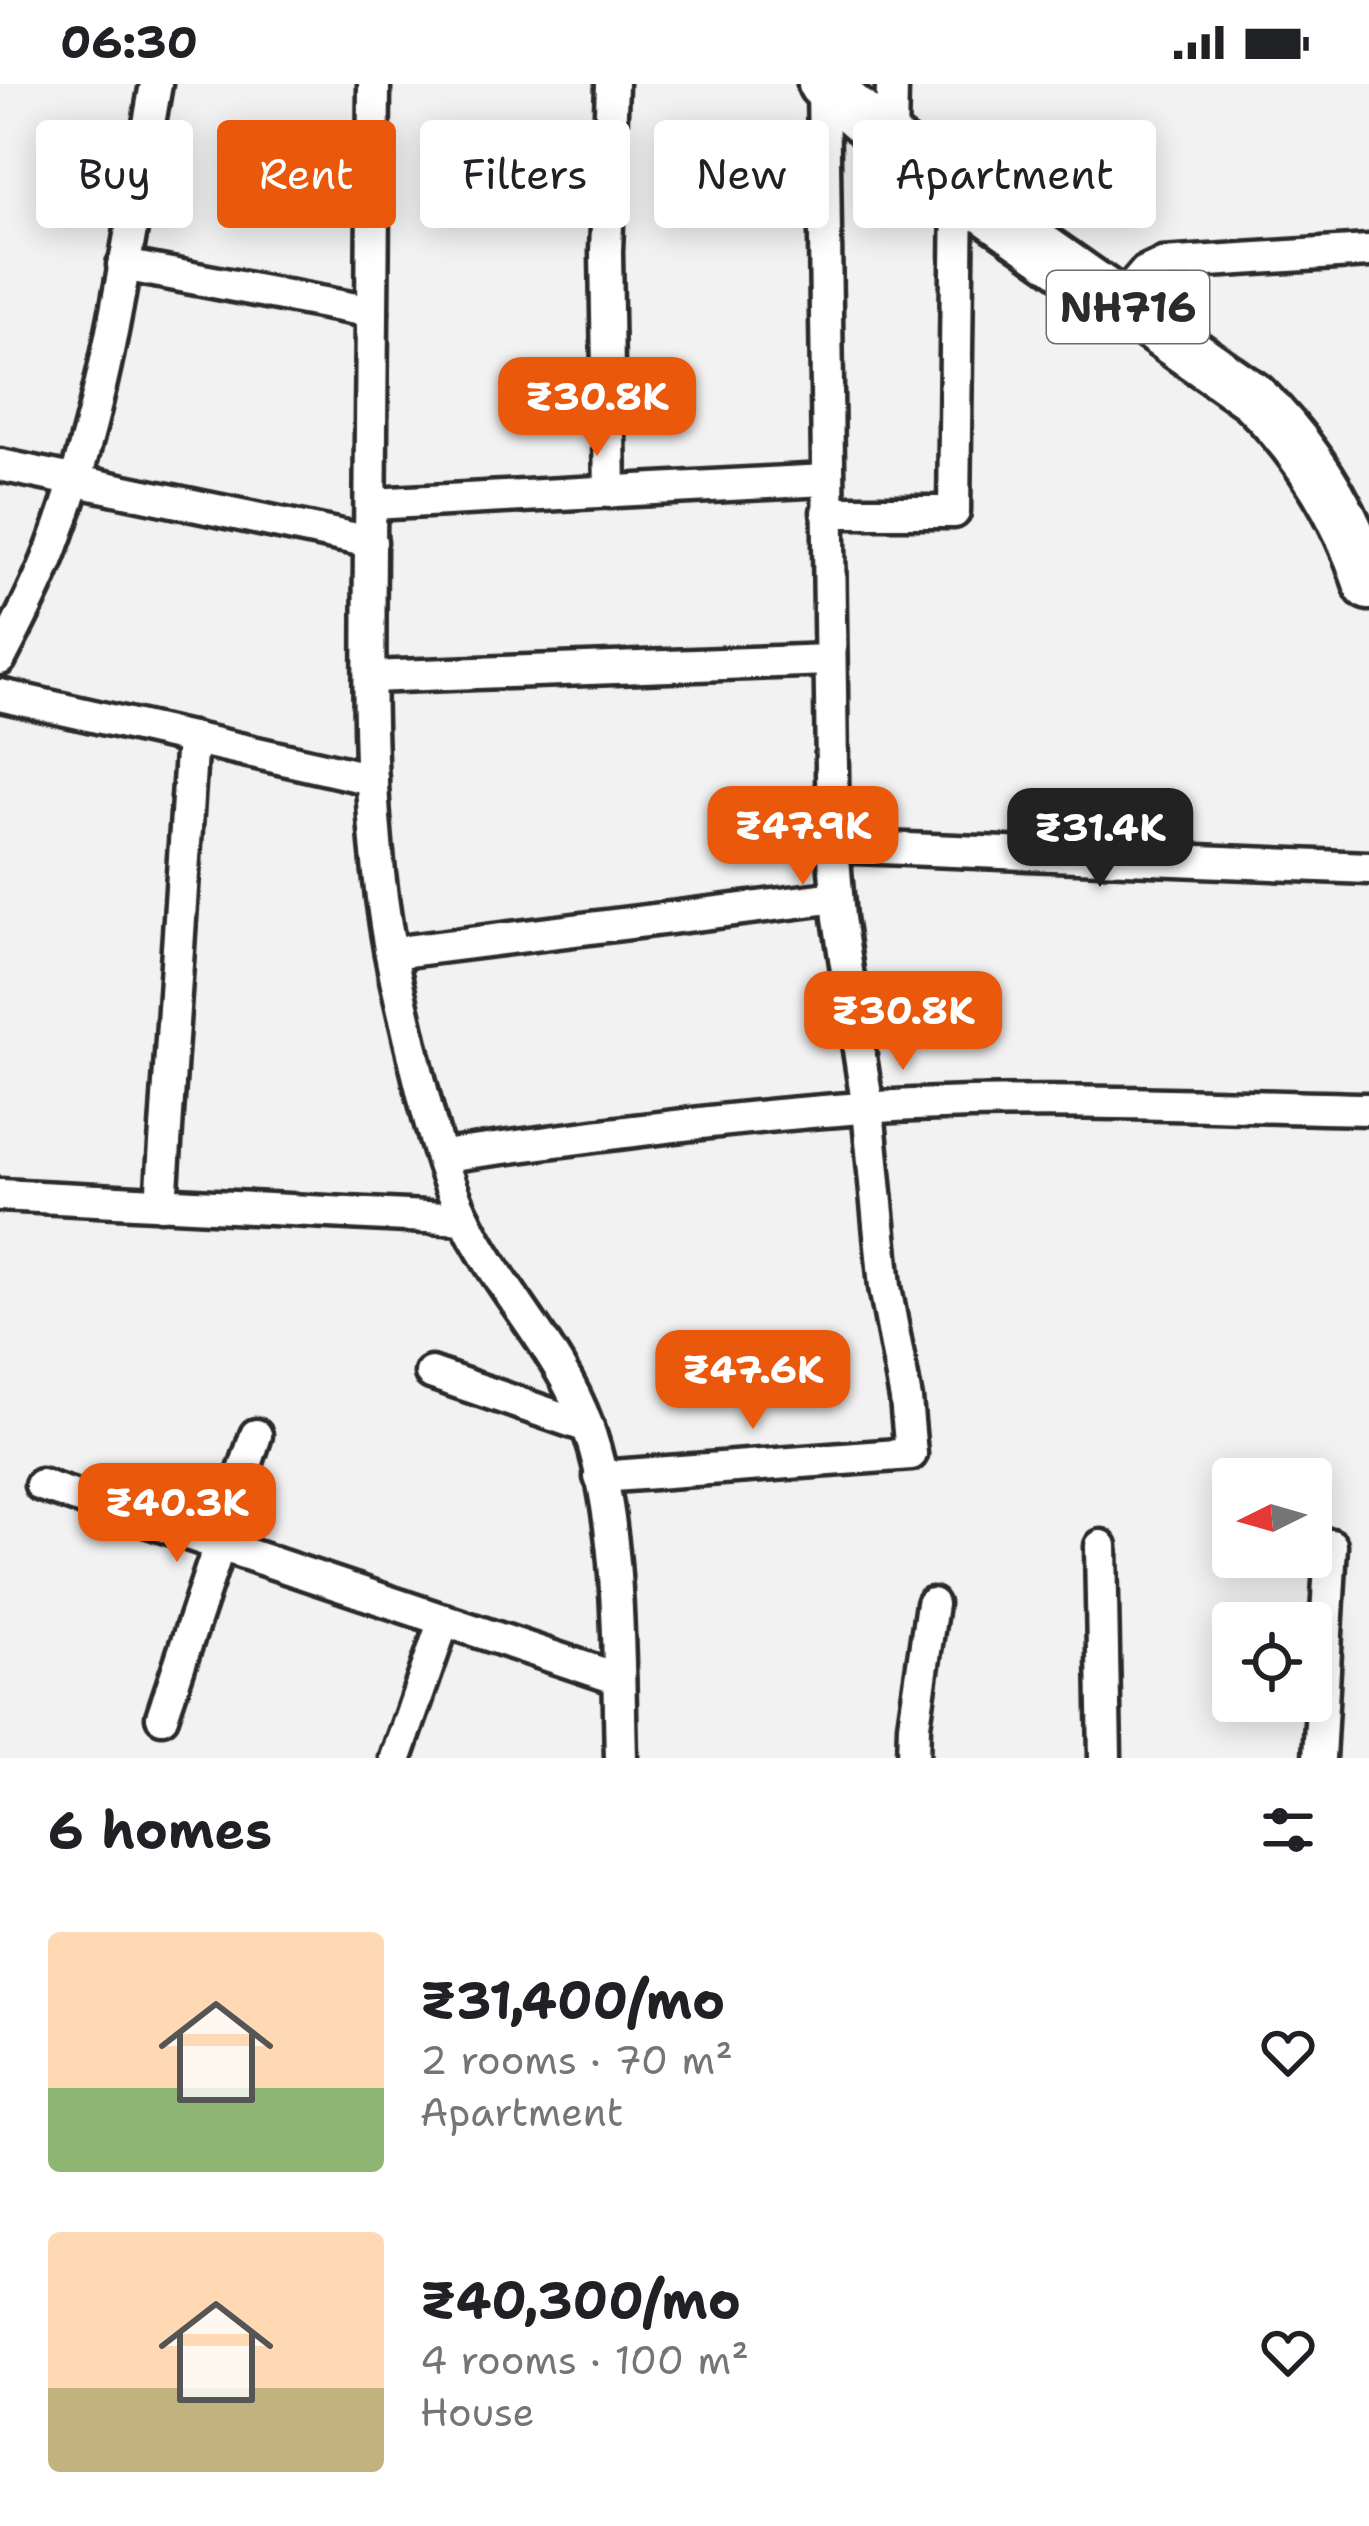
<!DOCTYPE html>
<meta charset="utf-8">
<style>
:root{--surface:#fff;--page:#f2f2f2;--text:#202124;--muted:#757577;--accent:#ea580c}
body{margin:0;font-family:"Shantell Sans",sans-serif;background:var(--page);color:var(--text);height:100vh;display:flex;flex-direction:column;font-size:45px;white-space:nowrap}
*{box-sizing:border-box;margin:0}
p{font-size:39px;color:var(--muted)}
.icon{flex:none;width:66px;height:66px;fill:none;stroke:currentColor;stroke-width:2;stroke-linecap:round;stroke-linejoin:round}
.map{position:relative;height:1674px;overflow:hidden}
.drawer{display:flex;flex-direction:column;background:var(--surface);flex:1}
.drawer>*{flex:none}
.guide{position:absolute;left:36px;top:36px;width:1299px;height:108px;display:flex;gap:24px}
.needle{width:78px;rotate:265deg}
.tools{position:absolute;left:1212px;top:1374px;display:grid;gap:24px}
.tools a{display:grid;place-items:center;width:120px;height:120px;border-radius:12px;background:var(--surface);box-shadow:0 6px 30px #0003;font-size:60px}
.price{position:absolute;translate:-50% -102px;padding:0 27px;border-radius:24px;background:var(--accent);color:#fff;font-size:39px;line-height:78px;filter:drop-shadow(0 3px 6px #0008)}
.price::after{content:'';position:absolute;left:50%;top:72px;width:36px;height:27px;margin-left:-18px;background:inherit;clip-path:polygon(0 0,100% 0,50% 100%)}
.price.selected{background:#222;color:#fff}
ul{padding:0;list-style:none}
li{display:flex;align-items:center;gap:36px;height:300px;padding:0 48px}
li span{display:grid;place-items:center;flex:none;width:336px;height:240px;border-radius:12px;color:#555}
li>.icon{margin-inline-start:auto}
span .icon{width:144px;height:144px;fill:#fffc;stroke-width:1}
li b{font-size:51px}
h2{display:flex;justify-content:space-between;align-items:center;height:144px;padding:0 48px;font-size:51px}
.tag{padding:0 42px;border-radius:12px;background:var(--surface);box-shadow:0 6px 30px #0003;font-size:42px;line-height:108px}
.tag.selected{background:var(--accent);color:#fff}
.status{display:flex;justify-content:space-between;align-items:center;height:84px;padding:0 60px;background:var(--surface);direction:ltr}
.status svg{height:33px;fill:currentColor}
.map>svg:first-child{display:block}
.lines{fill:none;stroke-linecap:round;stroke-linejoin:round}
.minor-casing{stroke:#2b2b2b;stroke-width:39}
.primary-casing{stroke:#2b2b2b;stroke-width:57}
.minor{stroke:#fff;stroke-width:30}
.primary{stroke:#fff;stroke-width:48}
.labels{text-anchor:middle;stroke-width:12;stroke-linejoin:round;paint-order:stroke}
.shield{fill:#fff;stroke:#6b6b6b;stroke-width:3}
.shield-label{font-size:42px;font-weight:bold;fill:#2b2b2b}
</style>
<div class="status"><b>06:30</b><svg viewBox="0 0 49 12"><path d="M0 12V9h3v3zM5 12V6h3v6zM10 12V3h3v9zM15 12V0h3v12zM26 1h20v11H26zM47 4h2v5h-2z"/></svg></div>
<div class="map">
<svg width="1369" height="1674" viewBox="0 0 1369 1674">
<rect width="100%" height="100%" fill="#f2f2f2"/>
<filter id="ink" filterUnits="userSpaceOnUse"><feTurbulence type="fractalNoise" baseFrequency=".00833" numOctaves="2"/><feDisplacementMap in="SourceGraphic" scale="24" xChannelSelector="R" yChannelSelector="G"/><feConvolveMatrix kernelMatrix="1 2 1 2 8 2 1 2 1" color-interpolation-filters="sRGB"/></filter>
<g filter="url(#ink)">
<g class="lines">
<g class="minor-casing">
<g id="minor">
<path d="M374 0C373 154 372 308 370 462 369 614 365 765 400 913 415 977 435 1074 463 1131 498 1205 559 1264 587 1341 622 1438 618 1571 621 1674"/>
<path d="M891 59 892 0"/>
<path d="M123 181 372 228"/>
<path d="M1120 217 1145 188 1162 180 1369 167"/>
<path d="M0 381 371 458"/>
<path d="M610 408 606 168 612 0"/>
<path d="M371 420 826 396"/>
<path d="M827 428H954L958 106"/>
<path d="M0 575C18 540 37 504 51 467 108 318 128 156 156 0"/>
<path d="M370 593 829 576"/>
<path d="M0 611 372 695"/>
<path d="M833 762 1369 784"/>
<path d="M391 869 837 813"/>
<path d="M443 1072C599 1051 756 1029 914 1021 1065 1014 1218 1022 1369 1025"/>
<path d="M0 1111 465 1135"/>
<path d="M161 1120 192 654"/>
<path d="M431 1289 588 1343"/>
<path d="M600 1393 911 1370 906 1315 885 1203 868 1025 839 834 833 762 823 0"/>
<path d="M41 1401 619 1595"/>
<path d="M1101 1462 1105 1674"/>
<path d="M162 1633 256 1351"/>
<path d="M396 1674 444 1536"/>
<path d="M913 1674 914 1641 932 1520"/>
<path d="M1319 1674 1331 1461"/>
</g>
</g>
<g class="primary-casing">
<path id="primary" d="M823 0 891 59 1253 313C1307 366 1346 428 1369 501"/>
</g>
<use href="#minor" class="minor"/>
<use href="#primary" class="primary"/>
</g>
</g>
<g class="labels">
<rect class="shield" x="1047" y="187" width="162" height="72" rx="9"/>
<g class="shield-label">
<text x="1128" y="238">NH716</text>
</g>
</g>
</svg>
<div class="tools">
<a><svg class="needle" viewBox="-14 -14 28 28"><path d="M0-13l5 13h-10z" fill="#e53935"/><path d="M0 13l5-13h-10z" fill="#757577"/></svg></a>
<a><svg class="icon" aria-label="locate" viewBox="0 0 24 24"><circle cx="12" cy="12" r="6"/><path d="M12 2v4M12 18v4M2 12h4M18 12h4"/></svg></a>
</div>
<b class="price" style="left:597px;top:375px">₹30.8K</b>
<b class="price" style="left:803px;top:804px">₹47.9K</b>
<b class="price selected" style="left:1100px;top:806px">₹31.4K</b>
<b class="price" style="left:903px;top:989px">₹30.8K</b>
<b class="price" style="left:753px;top:1348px">₹47.6K</b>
<b class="price" style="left:177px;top:1481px">₹40.3K</b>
<div class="guide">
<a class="tag">Buy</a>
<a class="tag selected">Rent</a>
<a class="tag">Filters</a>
<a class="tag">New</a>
<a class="tag">Apartment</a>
</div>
</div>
<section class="drawer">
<h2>6 homes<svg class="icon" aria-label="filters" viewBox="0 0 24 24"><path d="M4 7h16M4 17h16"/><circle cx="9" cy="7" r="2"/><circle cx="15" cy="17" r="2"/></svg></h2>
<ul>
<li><span style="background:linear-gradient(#ffd9b3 65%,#8fb573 0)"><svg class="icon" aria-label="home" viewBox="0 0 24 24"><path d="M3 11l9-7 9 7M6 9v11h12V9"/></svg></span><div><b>₹31,400/mo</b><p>2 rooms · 70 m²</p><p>Apartment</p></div><svg class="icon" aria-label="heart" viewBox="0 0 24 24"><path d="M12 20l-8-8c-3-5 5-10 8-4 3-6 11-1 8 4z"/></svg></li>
<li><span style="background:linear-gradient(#ffd9b3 65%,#c2b280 0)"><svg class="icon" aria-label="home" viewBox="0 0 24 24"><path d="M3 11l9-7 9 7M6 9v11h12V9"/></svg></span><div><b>₹40,300/mo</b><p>4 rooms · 100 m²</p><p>House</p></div><svg class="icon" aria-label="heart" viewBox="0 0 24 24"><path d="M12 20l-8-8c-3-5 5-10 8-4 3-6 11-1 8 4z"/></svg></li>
</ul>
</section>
